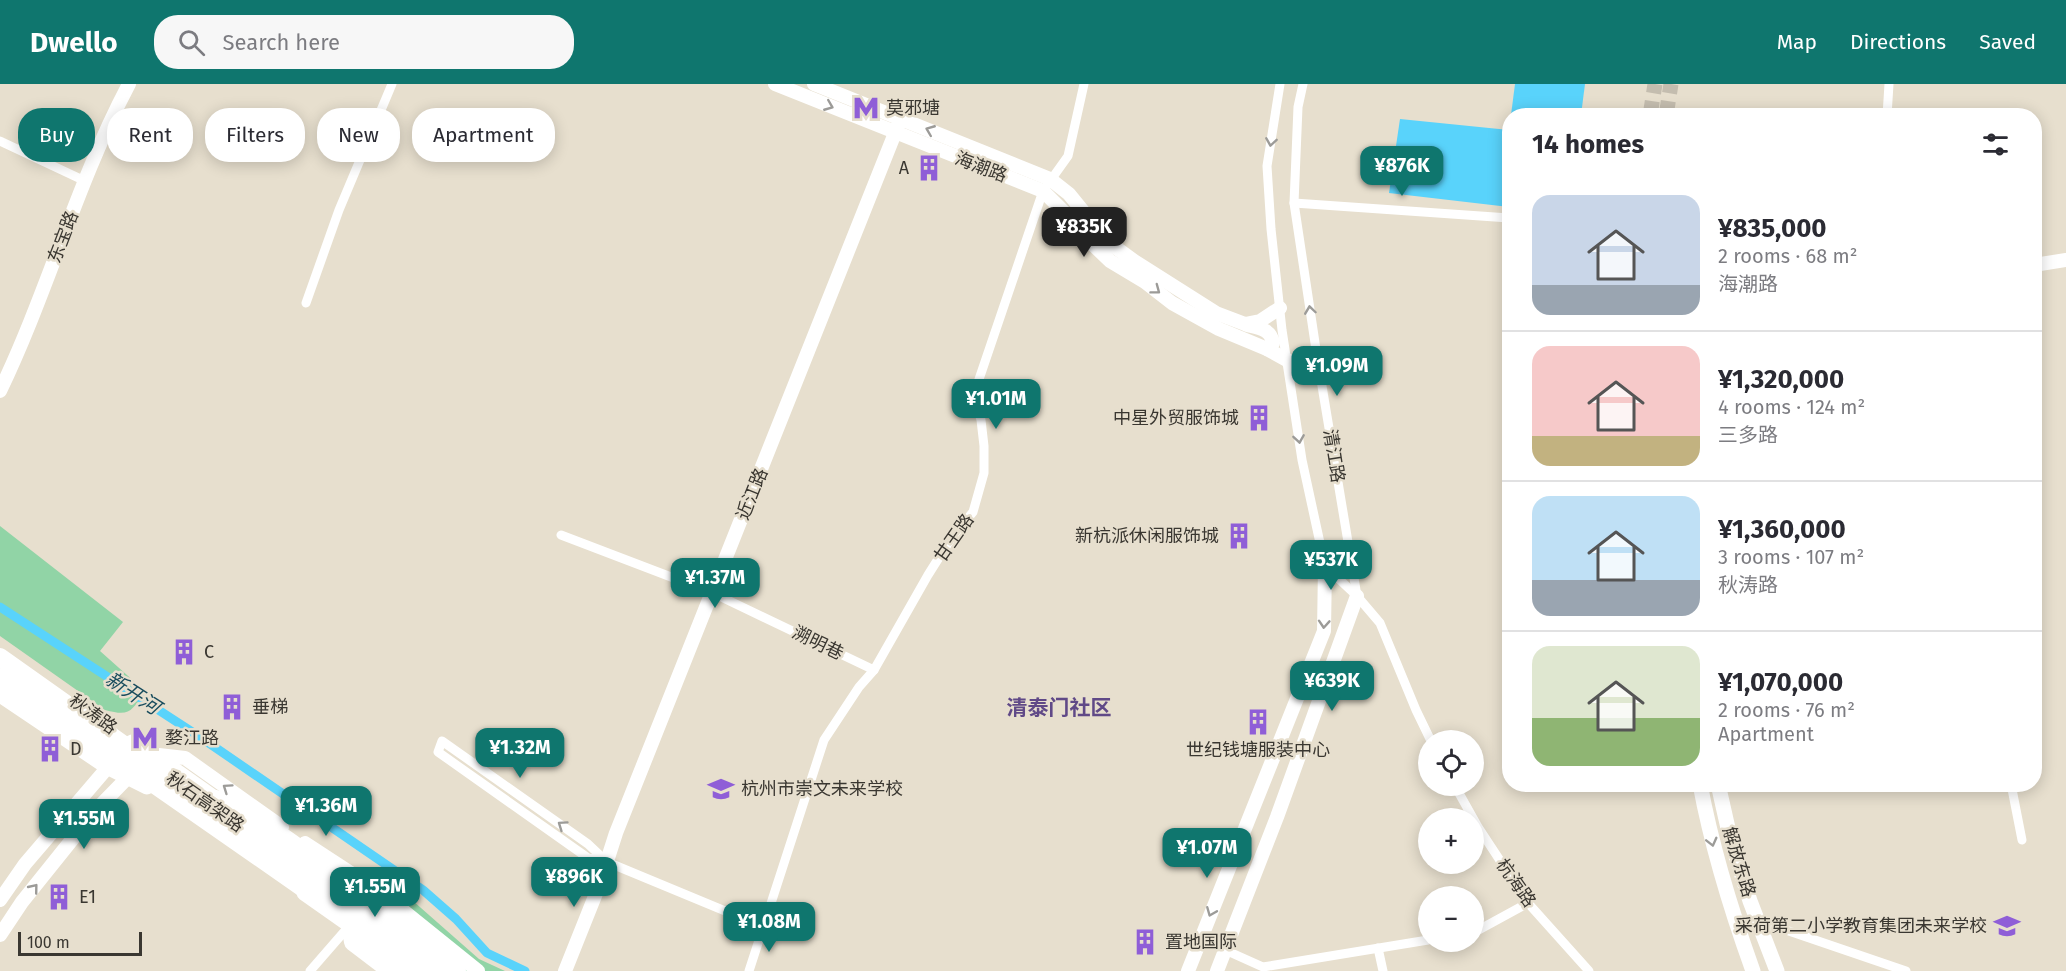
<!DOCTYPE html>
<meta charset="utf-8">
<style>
:root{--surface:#fff;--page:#f7f7f7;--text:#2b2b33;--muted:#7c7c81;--line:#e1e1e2;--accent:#0f766e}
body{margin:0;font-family:"Fira Sans","Noto Sans SC",sans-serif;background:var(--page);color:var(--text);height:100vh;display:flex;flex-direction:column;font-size:22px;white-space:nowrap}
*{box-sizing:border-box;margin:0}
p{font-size:20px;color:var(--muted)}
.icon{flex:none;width:33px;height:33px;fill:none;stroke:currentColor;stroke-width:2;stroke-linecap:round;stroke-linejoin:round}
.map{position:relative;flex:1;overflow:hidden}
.panel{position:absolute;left:1502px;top:24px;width:540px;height:684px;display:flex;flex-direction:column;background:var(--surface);border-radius:24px;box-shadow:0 3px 15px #0003}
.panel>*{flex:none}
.banner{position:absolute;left:18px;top:24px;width:570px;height:54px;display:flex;gap:12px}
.controls{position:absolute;left:1418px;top:646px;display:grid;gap:12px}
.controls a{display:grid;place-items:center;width:66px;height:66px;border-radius:50%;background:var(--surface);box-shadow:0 3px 15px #0003;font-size:30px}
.scale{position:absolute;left:18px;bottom:15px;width:124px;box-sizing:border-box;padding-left:6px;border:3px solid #3a3731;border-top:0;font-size:16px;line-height:21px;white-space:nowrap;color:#3a3731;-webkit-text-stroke:4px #e7dfce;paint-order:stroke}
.price{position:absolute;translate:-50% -51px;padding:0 14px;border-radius:12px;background:var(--accent);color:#fff;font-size:20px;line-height:39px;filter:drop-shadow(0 2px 3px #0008)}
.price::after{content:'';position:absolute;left:50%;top:36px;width:18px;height:14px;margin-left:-9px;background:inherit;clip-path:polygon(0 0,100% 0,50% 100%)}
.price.on{background:#222;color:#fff}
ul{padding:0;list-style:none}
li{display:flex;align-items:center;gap:18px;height:150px;padding:0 30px}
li+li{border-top:2px solid var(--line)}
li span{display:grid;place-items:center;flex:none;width:168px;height:120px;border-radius:18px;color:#555}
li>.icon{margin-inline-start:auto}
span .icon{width:72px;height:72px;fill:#fffc;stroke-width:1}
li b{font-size:26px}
h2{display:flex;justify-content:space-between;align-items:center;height:72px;padding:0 30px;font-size:26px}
.pill{padding:0 21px;border-radius:24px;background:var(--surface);box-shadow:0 3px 15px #0003;font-size:21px;line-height:54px}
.pill.on{background:var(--accent);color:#fff}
header{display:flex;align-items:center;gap:36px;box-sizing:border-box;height:84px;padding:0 30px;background:var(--accent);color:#fff}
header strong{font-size:28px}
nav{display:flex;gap:33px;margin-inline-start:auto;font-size:21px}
.search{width:420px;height:54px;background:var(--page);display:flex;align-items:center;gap:15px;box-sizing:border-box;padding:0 21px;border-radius:24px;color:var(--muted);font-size:22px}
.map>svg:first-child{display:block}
.green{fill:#91d4a6}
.water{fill:#59d3fb}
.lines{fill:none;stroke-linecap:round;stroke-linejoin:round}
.canal{stroke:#59d3fb;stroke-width:9}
.primary-tunnel{stroke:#c4bdaf;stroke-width:15;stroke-dasharray:15 8;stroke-linecap:butt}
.street{stroke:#fff;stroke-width:9}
.secondary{stroke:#fff;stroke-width:14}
.primary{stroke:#fff;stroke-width:15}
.highway{stroke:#fff;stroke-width:18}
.oneway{stroke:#9c9b98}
.labels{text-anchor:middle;stroke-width:5;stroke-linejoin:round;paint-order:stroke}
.poi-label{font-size:18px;fill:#3a3731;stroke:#e7dfce;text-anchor:start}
.street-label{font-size:18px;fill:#3a3731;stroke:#e7dfce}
.water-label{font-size:20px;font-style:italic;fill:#184c5d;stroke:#e7dfce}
.quarter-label{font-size:21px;font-weight:bold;fill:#604987;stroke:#e7dfce}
</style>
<header>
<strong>Dwello</strong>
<div class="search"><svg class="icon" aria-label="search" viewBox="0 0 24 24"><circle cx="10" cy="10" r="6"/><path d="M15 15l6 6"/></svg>Search here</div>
<nav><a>Map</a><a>Directions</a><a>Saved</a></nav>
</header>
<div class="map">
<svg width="2066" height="887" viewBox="0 0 2066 887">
<rect width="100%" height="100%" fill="#e7dfce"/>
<g class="green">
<path d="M0 442 123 538 100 567 146 608C130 627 131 633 105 626L0 552Z"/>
<path d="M396 802 479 875 505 887H447L374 832Z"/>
</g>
<g class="water">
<path d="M1515 0H1585L1581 31H1511Z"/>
<path d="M1400 35 1509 46V123L1389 109Z"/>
</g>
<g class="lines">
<path class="canal" d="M0 523 200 653 423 806 456 835 487 869 525 887"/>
<g class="primary-tunnel">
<path d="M1650 32 1655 0"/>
<path d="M1666 32 1671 0"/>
</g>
<g class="street">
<path d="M1280 0 1267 82 1271 145 1282 246 1302 376 1325 482 1357 512 1380 539 1416 626 1431 657"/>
<path d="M1303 0 1298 23 1294 119 1317 272 1357 512"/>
<path d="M1887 32 1889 0"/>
<path d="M0 57 85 97"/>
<path d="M1294 119 1509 134"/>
<path d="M306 219 339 126 392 0"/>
<path d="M561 451 713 509 874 586"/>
<path d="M2011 700 2022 756"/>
<path d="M1455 702 1478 743 1528 819 1589 887"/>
<path d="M607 778 588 760 442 657 438 668 588 774 607 778 764 843"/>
<path d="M1762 847 1780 844 1906 887"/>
<path d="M1473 849 1528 819"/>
<path d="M1378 864 1383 887"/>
<path d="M1225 866 1263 883 1428 856"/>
<path d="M310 887 350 841"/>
<path d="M749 887 824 656 859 603 874 586 928 491 952 453 973 428 984 389V362L981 336 974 310 1043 107 1068 72 1084 0"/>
</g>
<g class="secondary">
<path d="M775 0 1043 107 1069 133 1082 150 1110 177 1145 198 1172 219 1219 245 1267 265 1287 276"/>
<path d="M814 0 1050 95 1069 110 1108 158 1134 177 1216 229 1245 240 1260 237 1280 224"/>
<path d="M2034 181 2066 176"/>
<path d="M1247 241C1259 244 1271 245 1273 259L1267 265"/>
<path d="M0 307C48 207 77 98 129 0"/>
<path d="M150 670 185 674 282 743"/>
<path d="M305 759 380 808 478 887"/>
<path d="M0 816 25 780 114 676"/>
<path d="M0 851 22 818 95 727 135 686"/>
<path d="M565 887 599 802 616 749 901 34"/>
<path d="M1188 887 1324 547 1325 482"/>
<path d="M1217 887 1277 733 1357 512"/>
</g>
<g class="primary">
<path d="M0 611 107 683 147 703"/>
<path d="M132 658 151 669 226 722"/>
<path d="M1700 700C1712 764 1731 826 1753 887"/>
<path d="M1718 700 1730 753 1750 817 1777 887"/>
<path d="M304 809 358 847"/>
</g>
<g class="highway">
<path d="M0 573 313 795 436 887"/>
<path d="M0 593 316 813"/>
<path d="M216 715C265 736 310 772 353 805 388 832 424 858 457 887"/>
<path d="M351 838 414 887"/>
<path d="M350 841 353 858 391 887"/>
</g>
</g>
<defs><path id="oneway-chevron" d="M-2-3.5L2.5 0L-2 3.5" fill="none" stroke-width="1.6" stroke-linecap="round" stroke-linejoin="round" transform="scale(1.5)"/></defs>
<g class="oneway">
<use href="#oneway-chevron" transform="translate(829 22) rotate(22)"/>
<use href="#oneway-chevron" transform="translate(930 46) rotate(-158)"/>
<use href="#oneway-chevron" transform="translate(1271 58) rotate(99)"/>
<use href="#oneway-chevron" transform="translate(1156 206) rotate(37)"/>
<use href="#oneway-chevron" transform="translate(1310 226) rotate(-98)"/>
<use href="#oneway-chevron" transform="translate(1299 355) rotate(81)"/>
<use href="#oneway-chevron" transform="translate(1324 540) rotate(94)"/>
<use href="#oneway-chevron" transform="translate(227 704) rotate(-145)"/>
<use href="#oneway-chevron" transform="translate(562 741) rotate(-145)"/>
<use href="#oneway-chevron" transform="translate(1712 758) rotate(76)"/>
<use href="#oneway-chevron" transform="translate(34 804) rotate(-51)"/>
<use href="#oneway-chevron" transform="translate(1211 828) rotate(112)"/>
</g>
<defs>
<g id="metro-bare" transform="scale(2.07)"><path d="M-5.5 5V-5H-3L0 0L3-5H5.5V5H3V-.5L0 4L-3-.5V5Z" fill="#8f5ed7" stroke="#e7dfce" stroke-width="2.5" paint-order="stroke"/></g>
<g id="building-bare" transform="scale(2.07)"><path d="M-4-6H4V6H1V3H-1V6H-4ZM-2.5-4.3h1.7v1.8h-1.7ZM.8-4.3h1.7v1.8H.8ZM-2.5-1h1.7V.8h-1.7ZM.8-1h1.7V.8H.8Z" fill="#8f5ed7" stroke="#e7dfce" stroke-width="2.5" paint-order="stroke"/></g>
<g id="school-bare" transform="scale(2.07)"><path d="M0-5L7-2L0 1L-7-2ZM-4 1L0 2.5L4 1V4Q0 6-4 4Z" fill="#8f5ed7" stroke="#e7dfce" stroke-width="2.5" paint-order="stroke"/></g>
</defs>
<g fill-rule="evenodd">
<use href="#metro-bare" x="866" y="24"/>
<use href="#building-bare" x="929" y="84"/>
<use href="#building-bare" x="1259" y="334"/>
<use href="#building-bare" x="1239" y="452"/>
<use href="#building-bare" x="184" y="568"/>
<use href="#building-bare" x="232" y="623"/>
<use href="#building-bare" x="1258" y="638"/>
<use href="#metro-bare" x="145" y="654"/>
<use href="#building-bare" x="50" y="665"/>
<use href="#school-bare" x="721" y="705"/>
<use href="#building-bare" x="59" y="813"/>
<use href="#school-bare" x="2007" y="842"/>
<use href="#building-bare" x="1145" y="858"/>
</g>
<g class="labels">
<g class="poi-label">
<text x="886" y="30">莫邪塘</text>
<text x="909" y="90" text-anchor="end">A</text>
<text x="1239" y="340" text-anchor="end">中星外贸服饰城</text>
<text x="1219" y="458" text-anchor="end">新杭派休闲服饰城</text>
<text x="204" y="574">C</text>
<text x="252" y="629">垂梯</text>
<text x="165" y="660">婺江路</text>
<text x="70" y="671">D</text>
<text x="1258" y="672" text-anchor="middle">世纪钱塘服装中心</text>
<text x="741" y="711">杭州市崇文未来学校</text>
<text x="79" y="819">E1</text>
<text x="1987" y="848" text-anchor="end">采荷第二小学教育集团未来学校</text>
<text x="1165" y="864">置地国际</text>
</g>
<g class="street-label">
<text transform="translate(981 83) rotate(21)" y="6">海潮路</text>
<text transform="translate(63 153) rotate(-69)" y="6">东宝路</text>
<text transform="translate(1334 372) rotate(81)" y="6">清江路</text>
<text transform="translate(752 410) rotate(-68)" y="6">近江路</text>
<text transform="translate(954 454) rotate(-55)" y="6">甘王路</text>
<text transform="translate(818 559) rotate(26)" y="6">溯明巷</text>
<text transform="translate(93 630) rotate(36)" y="6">秋涛路</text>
<text transform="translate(205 718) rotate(35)" y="6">秋石高架路</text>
<text transform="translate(1739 778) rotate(73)" y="6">解放东路</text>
<text transform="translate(1516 799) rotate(55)" y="6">杭海路</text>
</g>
<g class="water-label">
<text transform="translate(133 609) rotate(33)" y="7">新开河</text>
</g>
<g class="quarter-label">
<text x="1059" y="631">清泰门社区</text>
</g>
</g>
</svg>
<div class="controls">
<a><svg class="icon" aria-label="locate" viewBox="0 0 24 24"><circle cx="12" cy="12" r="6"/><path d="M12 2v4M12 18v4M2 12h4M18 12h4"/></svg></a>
<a>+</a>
<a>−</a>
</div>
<div class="scale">100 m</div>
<b class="price" style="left:1402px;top:113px">¥876K</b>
<b class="price on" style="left:1084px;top:174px">¥835K</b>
<b class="price" style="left:1337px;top:313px">¥1.09M</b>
<b class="price" style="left:996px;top:346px">¥1.01M</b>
<b class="price" style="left:1331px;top:507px">¥537K</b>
<b class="price" style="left:715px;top:525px">¥1.37M</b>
<b class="price" style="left:1332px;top:628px">¥639K</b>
<b class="price" style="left:520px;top:695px">¥1.32M</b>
<b class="price" style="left:326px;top:753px">¥1.36M</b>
<b class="price" style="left:84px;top:766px">¥1.55M</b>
<b class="price" style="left:1207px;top:795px">¥1.07M</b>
<b class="price" style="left:574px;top:824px">¥896K</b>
<b class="price" style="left:375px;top:834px">¥1.55M</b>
<b class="price" style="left:769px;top:869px">¥1.08M</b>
<div class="banner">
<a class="pill on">Buy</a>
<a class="pill">Rent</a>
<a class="pill">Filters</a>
<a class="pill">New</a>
<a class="pill">Apartment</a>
</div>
<section class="panel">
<h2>14 homes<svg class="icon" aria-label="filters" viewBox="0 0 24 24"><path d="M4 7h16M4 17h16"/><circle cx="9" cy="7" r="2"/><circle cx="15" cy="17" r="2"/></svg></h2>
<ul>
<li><span style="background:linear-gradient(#c9d6e8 75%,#9aa5b1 0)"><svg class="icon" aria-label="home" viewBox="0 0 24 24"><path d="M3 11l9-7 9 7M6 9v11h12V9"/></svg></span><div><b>¥835,000</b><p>2 rooms · 68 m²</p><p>海潮路</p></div></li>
<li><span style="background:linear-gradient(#f6c9c9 75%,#c2b280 0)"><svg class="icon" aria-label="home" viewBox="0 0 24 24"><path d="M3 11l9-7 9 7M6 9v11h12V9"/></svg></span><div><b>¥1,320,000</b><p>4 rooms · 124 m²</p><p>三多路</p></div></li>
<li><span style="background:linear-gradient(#bfe0f5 70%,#9aa5b1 0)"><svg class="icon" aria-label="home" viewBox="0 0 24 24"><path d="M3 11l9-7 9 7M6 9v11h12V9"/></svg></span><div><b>¥1,360,000</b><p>3 rooms · 107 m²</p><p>秋涛路</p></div></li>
<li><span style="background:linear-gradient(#dfe7d0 60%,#8fb573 0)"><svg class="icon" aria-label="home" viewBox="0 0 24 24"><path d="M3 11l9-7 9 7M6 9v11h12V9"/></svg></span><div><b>¥1,070,000</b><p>2 rooms · 76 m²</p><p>Apartment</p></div></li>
</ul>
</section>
</div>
